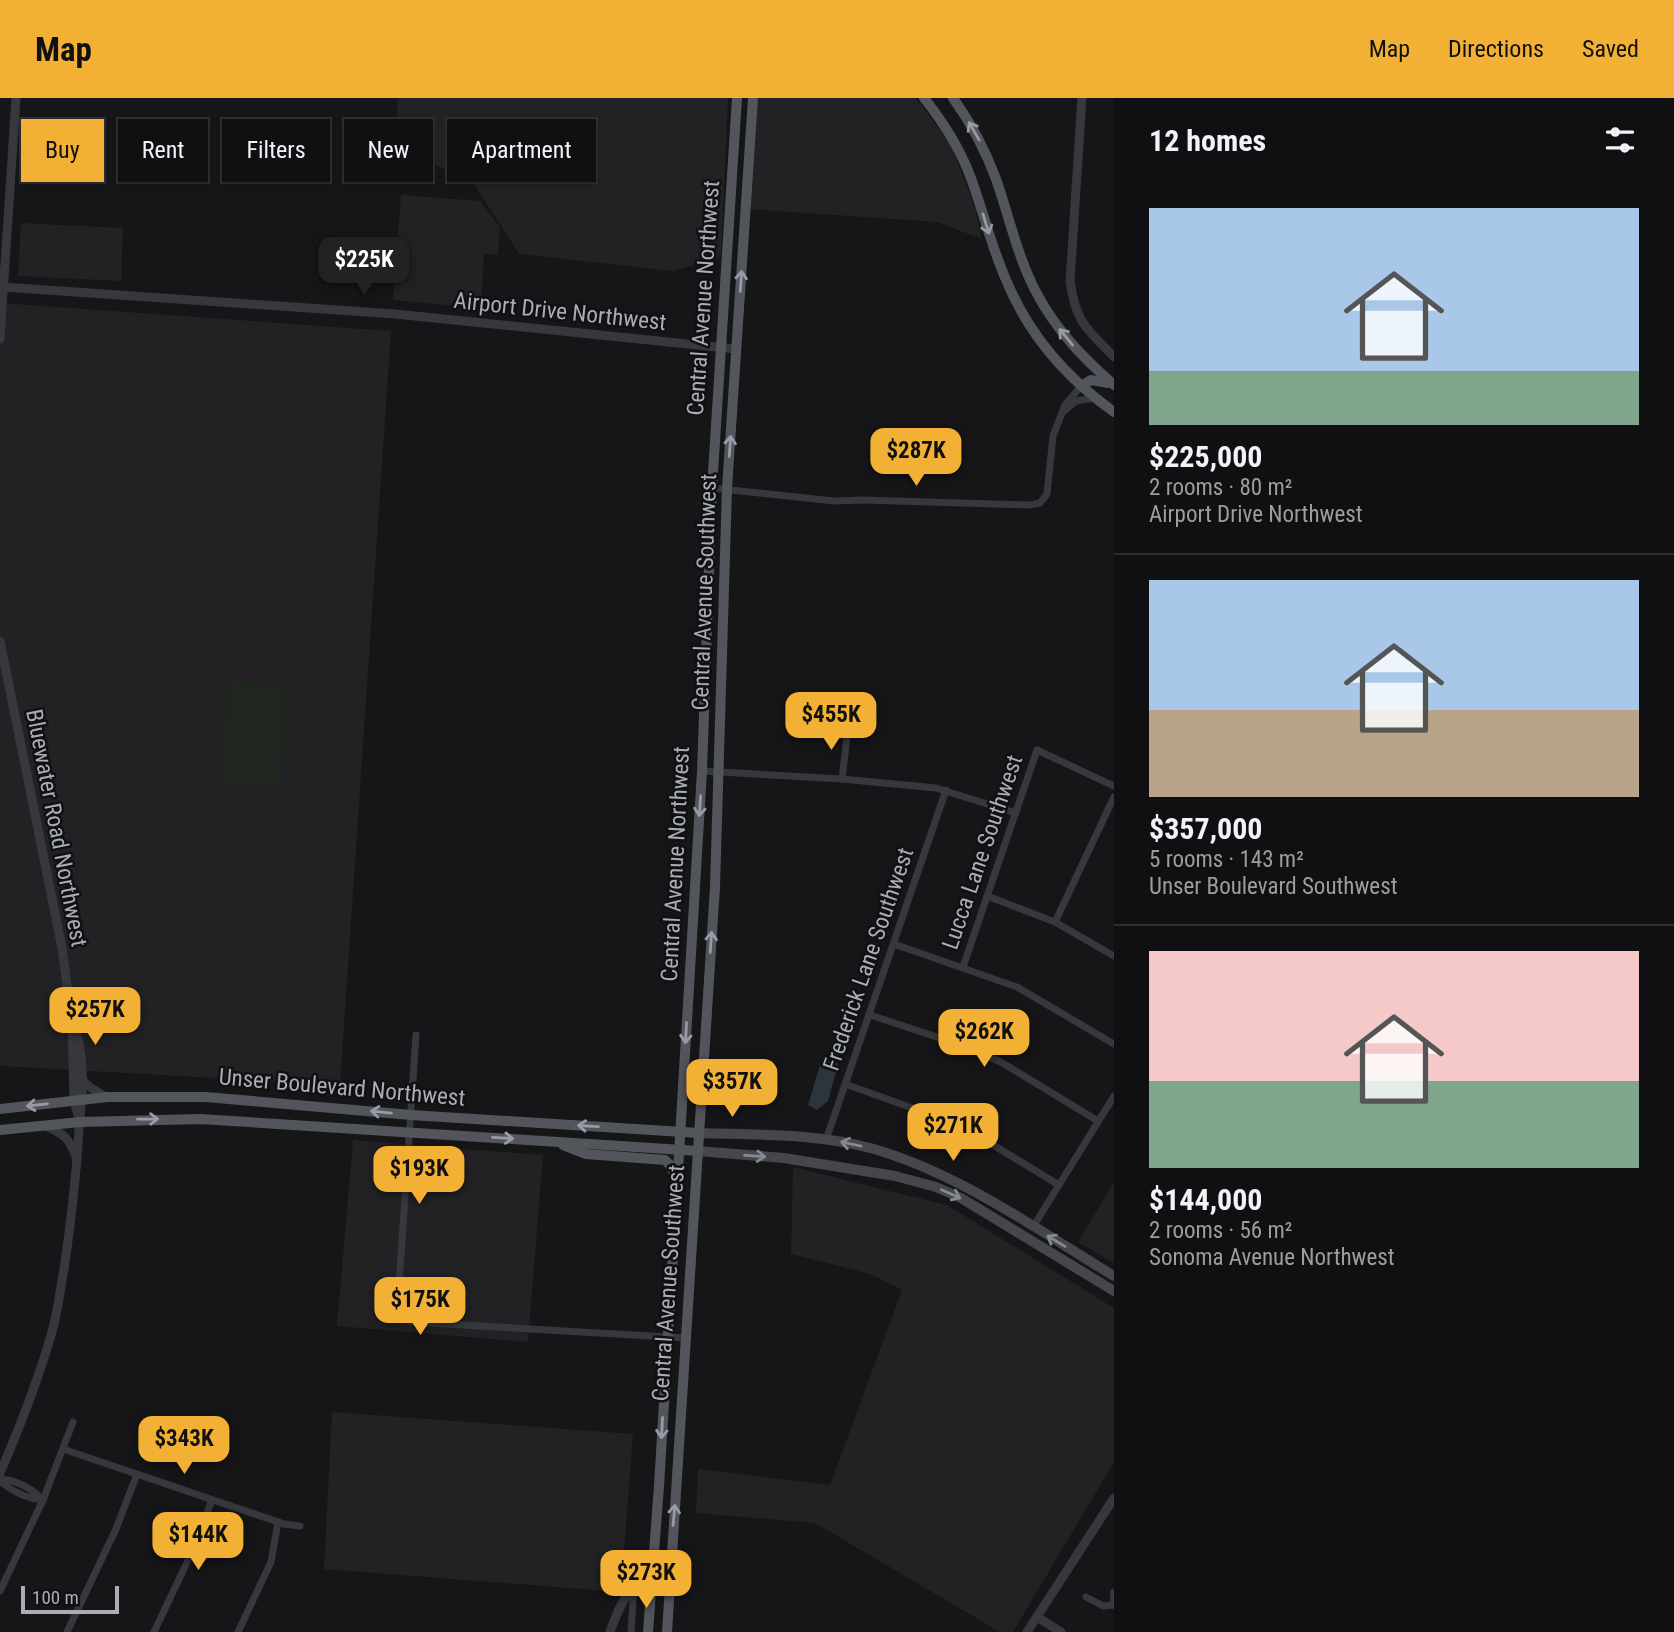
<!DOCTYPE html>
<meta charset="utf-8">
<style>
:root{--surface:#101012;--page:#19191b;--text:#f1f3f6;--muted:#9c9d9f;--line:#303032;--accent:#f2b134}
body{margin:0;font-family:"Roboto Condensed",sans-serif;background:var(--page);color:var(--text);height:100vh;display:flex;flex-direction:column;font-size:26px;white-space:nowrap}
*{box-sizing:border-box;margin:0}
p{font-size:23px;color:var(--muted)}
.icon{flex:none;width:38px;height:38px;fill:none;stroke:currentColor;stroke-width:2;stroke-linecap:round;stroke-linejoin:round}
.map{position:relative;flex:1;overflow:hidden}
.sheet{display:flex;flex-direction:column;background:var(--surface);width:560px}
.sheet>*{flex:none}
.hud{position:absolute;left:21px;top:21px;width:665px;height:63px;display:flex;gap:14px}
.scale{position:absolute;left:21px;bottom:18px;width:98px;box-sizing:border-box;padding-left:7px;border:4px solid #a8adb8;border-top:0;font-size:19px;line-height:24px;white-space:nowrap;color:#a8adb8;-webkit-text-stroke:5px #111113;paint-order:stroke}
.price{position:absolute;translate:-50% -60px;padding:0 16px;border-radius:14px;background:var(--accent);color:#111;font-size:23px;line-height:46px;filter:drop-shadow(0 2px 4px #0008)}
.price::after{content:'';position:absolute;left:50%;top:42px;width:21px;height:16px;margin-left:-10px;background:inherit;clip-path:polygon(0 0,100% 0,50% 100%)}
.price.on{background:#222;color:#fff}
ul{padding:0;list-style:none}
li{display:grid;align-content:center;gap:14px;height:371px;padding:0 35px}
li+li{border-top:2px solid var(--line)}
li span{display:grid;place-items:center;height:217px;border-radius:0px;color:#555}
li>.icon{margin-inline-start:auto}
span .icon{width:126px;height:126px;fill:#fffc;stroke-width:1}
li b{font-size:30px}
h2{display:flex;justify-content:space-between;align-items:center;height:84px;padding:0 35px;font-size:30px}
.tag{padding:0 24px;border-radius:0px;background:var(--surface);box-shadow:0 2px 5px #0004,0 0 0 2px var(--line);font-size:24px;line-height:63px}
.tag.on{background:var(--accent);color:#111}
header{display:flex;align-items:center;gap:42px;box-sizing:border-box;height:98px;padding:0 35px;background:var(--accent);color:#111}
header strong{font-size:33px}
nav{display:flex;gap:38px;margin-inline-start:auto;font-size:24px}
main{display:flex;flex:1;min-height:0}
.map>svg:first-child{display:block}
.built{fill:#222225}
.green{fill:#1e261f}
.water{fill:#2c353c}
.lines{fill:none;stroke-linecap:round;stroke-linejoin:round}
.minor{stroke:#37383d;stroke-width:7}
.tertiary{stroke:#37383d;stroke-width:9}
.secondary{stroke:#45474d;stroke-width:10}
.primary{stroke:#53555c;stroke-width:10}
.oneway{stroke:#979ba6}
.oneway2{stroke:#858993}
.labels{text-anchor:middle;stroke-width:5;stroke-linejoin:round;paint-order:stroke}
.street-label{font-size:23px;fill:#a8adb8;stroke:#111113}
</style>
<header>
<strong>Map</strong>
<nav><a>Map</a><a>Directions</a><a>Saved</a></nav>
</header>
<main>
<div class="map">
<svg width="1114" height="1534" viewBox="0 0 1114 1534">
<rect width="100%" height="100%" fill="#161618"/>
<g class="built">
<path d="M398 0H728L721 159 672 173 519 156 471 81 394 51Z"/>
<path d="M757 0H916L951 47 975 110 982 141 937 124 749 111Z"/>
<path d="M401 97 480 103 500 129 498 157 484 156 481 210 393 202Z"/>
<path d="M21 125 123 130 121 183 18 178Z"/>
<path d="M0 205 391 233 340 987 0 968Z"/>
<path d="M353 1042 543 1057 528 1244 337 1228Z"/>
<path d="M793 1069 947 1107 1114 1210V1364L1013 1534H1000L815 1425 696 1415 698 1371 830 1387 902 1192 870 1176 791 1156Z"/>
<path d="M1114 1084V1165L1078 1144Z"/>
<path d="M332 1314 633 1336 621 1494 324 1471Z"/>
</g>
<path class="green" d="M227 582 287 586 281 690 221 686Z"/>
<path class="water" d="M833 960 838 967 828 1003 817 1012 808 1007 820 967Z"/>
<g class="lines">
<g class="minor">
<path d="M1063 314 1076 303 1095 300"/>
<path d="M712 390 834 403 863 402 1030 407 1040 405 1047 396 1053 338 1065 307 1081 288"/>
<path d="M702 673 842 681 936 690 1016 715"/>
<path d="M842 681 848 630"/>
<path d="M987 798 1055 824 1114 858"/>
<path d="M1055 824 1114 699"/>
<path d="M894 846 1017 889 1114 946"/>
<path d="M963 869 1037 652 1114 688"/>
<path d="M870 917 961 947 1001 964 1098 1023"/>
<path d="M416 937 398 1202 400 1217 410 1224 685 1240"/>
<path d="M845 986 960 1027 1059 1087"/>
<path d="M826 1042 946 692"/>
<path d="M1033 1129 1114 998"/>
<path d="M63 1351 284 1426 300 1428"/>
<path d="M0 1381C16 1382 32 1390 43 1402"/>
<path d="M0 1383C12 1393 27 1401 43 1402"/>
<path d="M0 1493 43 1402 73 1324"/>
<path d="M1086 1499 1103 1508 1113 1507"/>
<path d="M1113 1507 1114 1494"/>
<path d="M67 1534 116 1431 137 1376"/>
<path d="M154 1534 190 1458 212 1402"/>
<path d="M238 1534 271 1464 278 1424"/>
<path d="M631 1534 634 1489"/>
</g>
<g class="tertiary">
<path d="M1082 0 1070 183C1076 225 1086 230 1114 259"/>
<path d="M3 189 395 216 736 251"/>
<path d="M0 241 16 0"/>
<path d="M0 543 62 850 72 925 74 1003 80 1024"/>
<path d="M82 982 91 990 106 999"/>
<path d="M46 1028C63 1035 70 1041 76 1059"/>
<path d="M0 1375C20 1329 38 1282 52 1234 58 1213 60 1192 64 1171 71 1125 76 1079 79 1032 82 997 87 960 73 927"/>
<path d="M1037 1519 1061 1534"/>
<path d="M610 1534C622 1501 632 1478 670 1473"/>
<path d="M1027 1534 1114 1400"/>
</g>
<g class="secondary">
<path d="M699 1035C757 1037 818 1035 874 1051 960 1076 1038 1132 1114 1178"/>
<path d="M698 1053 784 1060 895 1078 936 1089 961 1100 1114 1193"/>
</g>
<g class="primary">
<path d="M924 0C944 25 961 52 972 83 984 116 992 151 1007 184 1029 237 1068 281 1114 314"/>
<path d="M953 0C971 25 985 51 996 81 1009 118 1017 157 1035 192 1055 231 1082 259 1114 287"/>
<path d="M1081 288 1091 282 1108 285"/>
<path d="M0 1011 107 999H206L411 1017 699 1035"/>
<path d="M0 1032 80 1024 200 1021 698 1053"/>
<path d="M563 1047 586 1056 665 1062 670 1067 676 1079"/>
<path d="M648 1534 659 1388 702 673 712 390 737 0"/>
<path d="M667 1534 715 789 727 390 753 0"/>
</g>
</g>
<defs><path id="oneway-shaft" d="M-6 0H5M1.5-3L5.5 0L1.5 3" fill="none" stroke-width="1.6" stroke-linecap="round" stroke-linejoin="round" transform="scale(1.75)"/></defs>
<g class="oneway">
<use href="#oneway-shaft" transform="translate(974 33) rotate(-120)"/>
<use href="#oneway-shaft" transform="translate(986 126) rotate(73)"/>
<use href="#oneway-shaft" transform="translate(741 183) rotate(-86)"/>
<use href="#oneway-shaft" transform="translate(1066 239) rotate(-129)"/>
<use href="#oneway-shaft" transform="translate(730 348) rotate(-86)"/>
<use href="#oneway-shaft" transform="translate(700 708) rotate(94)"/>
<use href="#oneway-shaft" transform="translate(711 844) rotate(-86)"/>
<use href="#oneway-shaft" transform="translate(686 935) rotate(93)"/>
<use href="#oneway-shaft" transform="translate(37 1007) rotate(174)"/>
<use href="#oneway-shaft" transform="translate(381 1014) rotate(-174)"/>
<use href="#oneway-shaft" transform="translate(148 1021) rotate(-1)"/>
<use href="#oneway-shaft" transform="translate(588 1028) rotate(-177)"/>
<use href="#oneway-shaft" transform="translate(503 1040) rotate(3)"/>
<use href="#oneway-shaft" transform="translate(662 1330) rotate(93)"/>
<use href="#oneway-shaft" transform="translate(674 1417) rotate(-85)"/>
</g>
<g class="oneway2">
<use href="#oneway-shaft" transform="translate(851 1046) rotate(-168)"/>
<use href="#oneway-shaft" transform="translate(755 1058) rotate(4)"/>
<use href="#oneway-shaft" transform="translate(951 1096) rotate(24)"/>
<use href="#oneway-shaft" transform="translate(1056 1143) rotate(-149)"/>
</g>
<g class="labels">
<g class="street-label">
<text transform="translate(703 200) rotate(-86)" y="8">Central Avenue Northwest</text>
<text transform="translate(560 213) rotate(6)" y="8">Airport Drive Northwest</text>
<text transform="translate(704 494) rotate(-88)" y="8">Central Avenue Southwest</text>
<text transform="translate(57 730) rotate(79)" y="8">Bluewater Road Northwest</text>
<text transform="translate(982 754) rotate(-71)" y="8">Lucca Lane Southwest</text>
<text transform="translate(675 766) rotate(-87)" y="8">Central Avenue Northwest</text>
<text transform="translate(868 861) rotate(-71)" y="8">Frederick Lane Southwest</text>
<text transform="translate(342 989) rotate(5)" y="8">Unser Boulevard Northwest</text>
<text transform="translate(668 1185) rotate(-86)" y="8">Central Avenue Southwest</text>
</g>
</g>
</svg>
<div class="scale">100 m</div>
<b class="price on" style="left:364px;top:199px">$225K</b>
<b class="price" style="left:916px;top:390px">$287K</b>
<b class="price" style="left:831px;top:654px">$455K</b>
<b class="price" style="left:95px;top:949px">$257K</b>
<b class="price" style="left:984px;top:971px">$262K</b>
<b class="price" style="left:732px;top:1021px">$357K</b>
<b class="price" style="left:953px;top:1065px">$271K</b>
<b class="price" style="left:419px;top:1108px">$193K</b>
<b class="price" style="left:420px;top:1239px">$175K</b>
<b class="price" style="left:184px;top:1378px">$343K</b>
<b class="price" style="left:198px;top:1474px">$144K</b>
<b class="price" style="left:646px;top:1512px">$273K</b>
<div class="hud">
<a class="tag on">Buy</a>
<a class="tag">Rent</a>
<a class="tag">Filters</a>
<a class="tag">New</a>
<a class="tag">Apartment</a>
</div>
</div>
<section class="sheet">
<h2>12 homes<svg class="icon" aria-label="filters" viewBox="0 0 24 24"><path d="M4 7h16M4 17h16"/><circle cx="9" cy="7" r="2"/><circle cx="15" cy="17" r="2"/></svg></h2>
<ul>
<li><span style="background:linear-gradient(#a9c7e8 75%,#7fa58c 0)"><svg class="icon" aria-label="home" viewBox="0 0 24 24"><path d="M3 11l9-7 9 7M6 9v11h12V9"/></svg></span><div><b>$225,000</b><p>2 rooms · 80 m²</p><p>Airport Drive Northwest</p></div></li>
<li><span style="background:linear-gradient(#a9c7e8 60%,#b9a48a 0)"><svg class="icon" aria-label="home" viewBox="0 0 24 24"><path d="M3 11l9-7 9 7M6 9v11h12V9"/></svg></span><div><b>$357,000</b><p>5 rooms · 143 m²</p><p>Unser Boulevard Southwest</p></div></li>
<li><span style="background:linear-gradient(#f6c9c9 60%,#7fa58c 0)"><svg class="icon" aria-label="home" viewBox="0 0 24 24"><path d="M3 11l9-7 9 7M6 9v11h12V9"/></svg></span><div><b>$144,000</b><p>2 rooms · 56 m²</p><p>Sonoma Avenue Northwest</p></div></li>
</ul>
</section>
</main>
